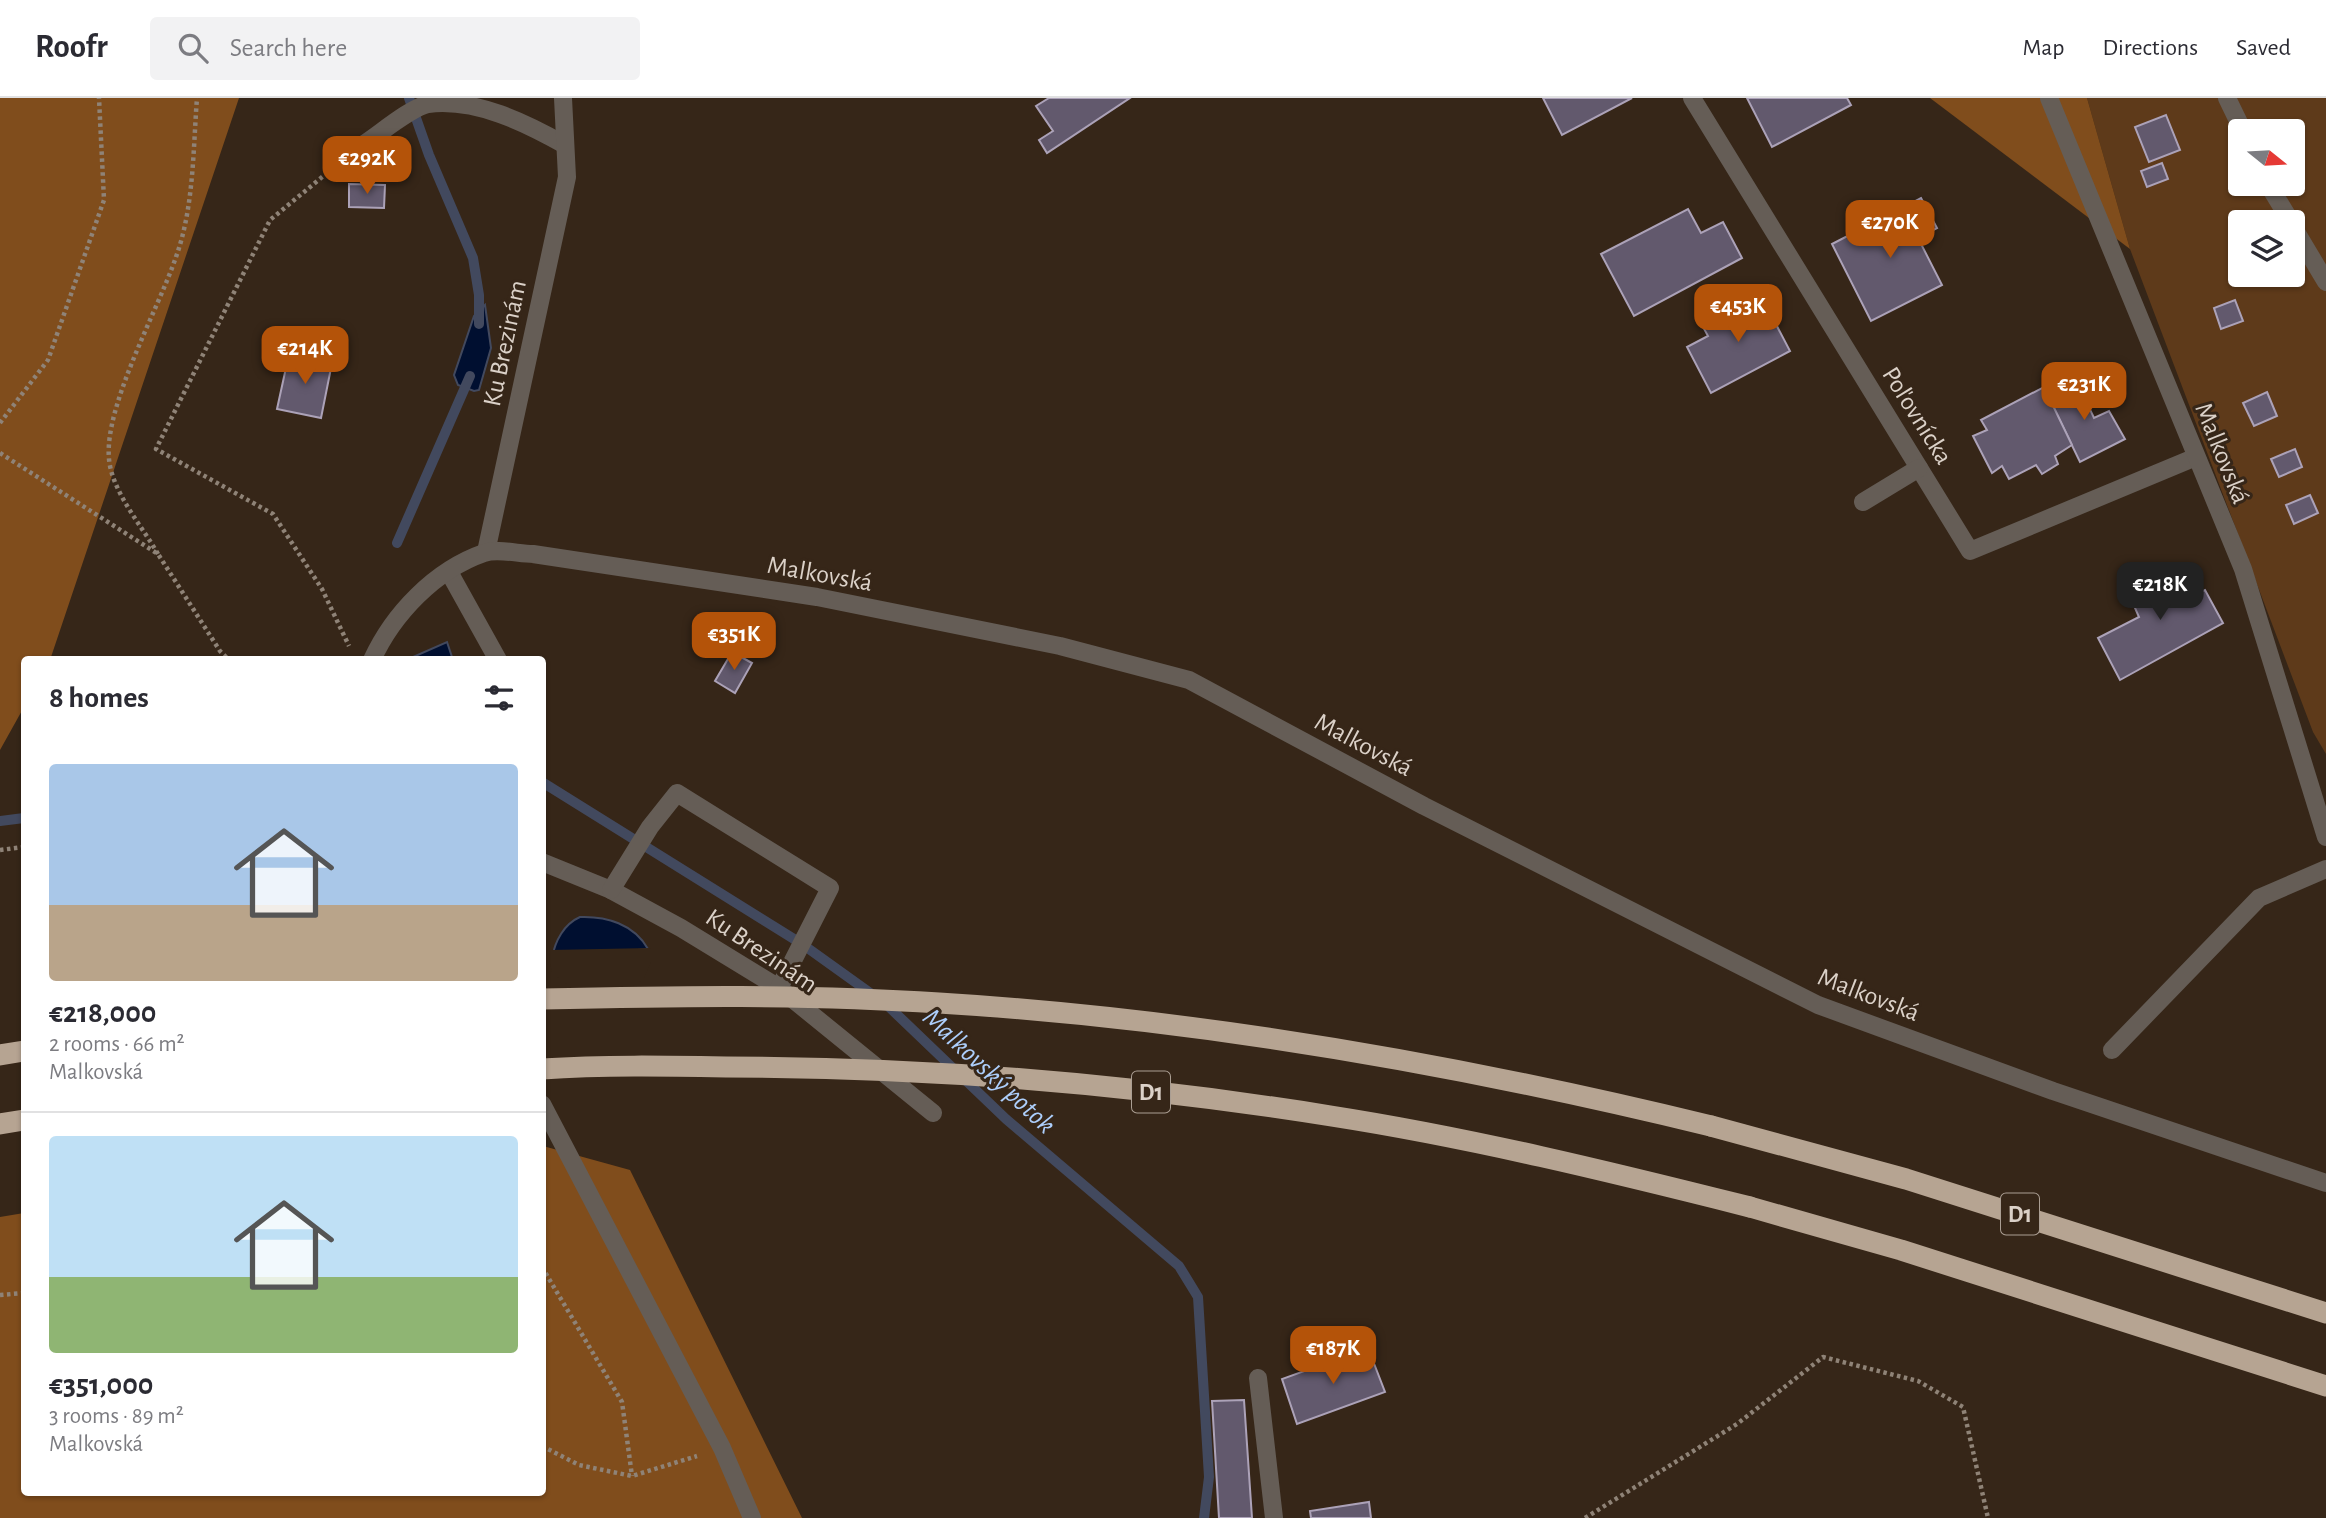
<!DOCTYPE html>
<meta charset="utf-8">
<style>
:root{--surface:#fff;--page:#f2f2f3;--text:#2b2b33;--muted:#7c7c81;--line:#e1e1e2;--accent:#b45309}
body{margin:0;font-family:"Alegreya Sans",sans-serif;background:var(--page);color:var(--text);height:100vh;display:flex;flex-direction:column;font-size:26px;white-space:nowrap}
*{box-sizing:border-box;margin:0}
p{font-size:23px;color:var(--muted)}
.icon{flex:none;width:38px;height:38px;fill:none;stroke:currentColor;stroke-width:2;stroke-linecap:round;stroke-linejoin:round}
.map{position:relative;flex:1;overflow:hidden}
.side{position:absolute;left:21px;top:558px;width:525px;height:840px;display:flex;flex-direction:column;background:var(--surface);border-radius:7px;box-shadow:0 2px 5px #0004}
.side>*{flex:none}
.needle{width:46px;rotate:108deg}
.tools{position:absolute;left:2228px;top:21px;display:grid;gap:14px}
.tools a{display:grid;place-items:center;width:77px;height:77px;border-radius:7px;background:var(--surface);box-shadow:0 2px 5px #0004;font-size:35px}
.price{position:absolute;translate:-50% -60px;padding:0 16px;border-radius:14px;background:var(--accent);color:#fff;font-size:23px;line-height:46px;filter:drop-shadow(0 2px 4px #0008)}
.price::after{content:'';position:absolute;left:50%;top:42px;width:21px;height:16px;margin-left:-10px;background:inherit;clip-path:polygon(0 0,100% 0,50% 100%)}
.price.selected{background:#222;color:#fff}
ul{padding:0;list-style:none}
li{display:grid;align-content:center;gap:14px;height:371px;padding:0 28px}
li+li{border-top:2px solid var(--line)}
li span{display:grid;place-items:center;height:217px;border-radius:7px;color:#555}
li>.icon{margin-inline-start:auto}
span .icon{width:126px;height:126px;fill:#fffc;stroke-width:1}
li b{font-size:30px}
h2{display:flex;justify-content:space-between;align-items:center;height:84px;padding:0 28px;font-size:30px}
header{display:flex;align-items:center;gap:42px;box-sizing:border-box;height:98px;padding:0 35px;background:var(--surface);border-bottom:2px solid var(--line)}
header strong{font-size:33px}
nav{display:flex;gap:38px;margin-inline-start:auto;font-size:24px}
.search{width:490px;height:63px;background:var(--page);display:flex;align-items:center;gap:18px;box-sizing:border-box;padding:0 24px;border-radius:7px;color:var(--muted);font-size:26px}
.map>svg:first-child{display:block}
.green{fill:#5e3a1a;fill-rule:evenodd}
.forest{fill:#804d1c}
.water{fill:#000f30;stroke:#42495e;stroke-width:2}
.pier{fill:#362618}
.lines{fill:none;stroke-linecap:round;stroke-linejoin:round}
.stream{stroke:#42495e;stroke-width:10}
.building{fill:#62596d;stroke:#aca2b8;stroke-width:2}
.path{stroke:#8f8377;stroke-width:4.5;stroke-dasharray:3.5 3.5;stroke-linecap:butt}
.service{stroke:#655d56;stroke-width:18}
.minor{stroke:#655d56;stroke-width:18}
.motorway{stroke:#b6a492;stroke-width:21}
.motorway-bridge{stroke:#b6a492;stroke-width:21}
.labels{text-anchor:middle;stroke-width:6;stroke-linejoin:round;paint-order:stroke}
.shield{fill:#362618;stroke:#aa9e93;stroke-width:2}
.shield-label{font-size:24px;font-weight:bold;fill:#dbd1c8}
.street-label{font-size:26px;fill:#dbd1c8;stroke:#362618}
.water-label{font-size:28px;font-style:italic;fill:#adcefb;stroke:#362618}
</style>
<header>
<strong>Roofr</strong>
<div class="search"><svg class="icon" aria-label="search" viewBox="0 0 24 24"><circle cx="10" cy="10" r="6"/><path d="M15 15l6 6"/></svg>Search here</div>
<nav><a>Map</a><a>Directions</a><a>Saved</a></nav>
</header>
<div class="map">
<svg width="2326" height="1420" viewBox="0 0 2326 1420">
<rect width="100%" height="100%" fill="#362618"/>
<path class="green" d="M2087 0H2326V656L2313 634 2130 151ZM2240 33H2292V86H2240ZM2240 124H2292V177H2240Z"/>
<g class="forest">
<path d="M0 0H239L50 562H24V609L0 652Z"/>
<path d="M1930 0H2087L2130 151Z"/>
<path d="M543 1048 630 1072 802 1420H0V1119L24 1115V1395H542Z"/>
</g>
<g class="water">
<path d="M485 207 491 250 479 292 474 293 458 287 454 277 474 218Z"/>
<path d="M447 544 453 562H412L413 559Z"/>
<path d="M580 819C606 818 634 826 648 851L552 860C555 843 564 826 580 819Z"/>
</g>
<path class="pier" d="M651 850V864L644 880 630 891H572L552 874 549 860 550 852Z"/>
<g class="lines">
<g class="stream">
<path d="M409 0 429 57 473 160 479 197V226"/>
<path d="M397 445 470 278"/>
<path d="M542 684 802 846 887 907 1006 1021 1179 1168 1198 1199 1209 1379 1204 1420"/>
<path d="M0 723 24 720"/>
</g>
</g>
<g class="building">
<path d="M1049 0H1130L1047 55 1039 42 1053 33 1036 8Z"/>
<path d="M1543 0H1632L1562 37Z"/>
<path d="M1747 0H1847L1851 7 1772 49Z"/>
<path d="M2166 17 2180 52 2149 64 2135 29Z"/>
<path d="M2162 65 2168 81 2147 89 2141 73Z"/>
<path d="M349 86 385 87 384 110 349 109Z"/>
<path d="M1921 100 1937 130 1918 140 1942 187 1871 223 1832 146Z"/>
<path d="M1688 111 1701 135 1723 124 1742 160 1634 218 1601 156Z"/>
<path d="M1760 196 1790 253 1711 295 1687 249 1708 238 1702 227Z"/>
<path d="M2235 202 2243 223 2221 231 2214 210Z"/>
<path d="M289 256 332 265 321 320 277 311Z"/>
<path d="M2076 282 2094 320 2109 313 2125 341 2080 364 2047 296Z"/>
<path d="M2044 289 2072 347 2055 358 2058 366 2042 376 2036 367 2009 381 2002 368 1992 375 1973 338 1987 332 1981 322Z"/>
<path d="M2267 294 2277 318 2254 328 2243 305Z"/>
<path d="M2295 351 2302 369 2279 379 2271 361Z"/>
<path d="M2310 397 2318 415 2294 426 2286 407Z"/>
<path d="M2179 466 2195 497 2205 492 2223 525 2120 582 2098 540 2139 519 2128 494Z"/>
<path d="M732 554 752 565 735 595 715 583Z"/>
<path d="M1368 1250 1385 1294 1297 1326 1282 1281Z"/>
<path d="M1244 1302 1252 1420H1219L1212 1303Z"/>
<path d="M1369 1404 1371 1420H1311L1310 1413Z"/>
</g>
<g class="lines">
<g class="path">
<path d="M344 61 270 122 156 351 273 416 322 491 349 548"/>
<path d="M0 325 48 262 104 102 99 0"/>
<path d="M0 355 158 456 220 553 229 562"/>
<path d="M158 456C142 428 112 394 109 361 104 308 158 212 176 159 194 109 193 52 197 0"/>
<path d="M0 752 24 749"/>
<path d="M542 1169 622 1304 632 1378"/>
<path d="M0 1197 24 1195"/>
<path d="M542 1348 579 1367 632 1378 697 1358"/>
<path d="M1585 1420 1737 1326 1823 1259 1918 1283 1963 1309 1988 1420"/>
</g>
<g class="service">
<path d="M364 46C381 35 410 10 428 6 476 0 526 25 565 47"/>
<path d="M449 474 498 562"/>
<path d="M542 764 611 792 681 830 779 890 933 1015"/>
<path d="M611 792 650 729 677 695 830 790 779 890"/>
<path d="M1258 1280 1274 1420"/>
</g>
<g class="minor">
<path d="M1692 0 1970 453 2196 359"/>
<path d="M2049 0 2243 471 2326 739"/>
<path d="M2227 0 2243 33"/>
<path d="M2268 86 2291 124"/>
<path d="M2292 127 2326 184"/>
<path d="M1863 404 1919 370"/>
<path d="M486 454 567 79 563 0"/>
<path d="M372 562C393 516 435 472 484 455 497 450 519 456 533 456L817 499 1060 548 1189 582 1424 708 1818 907 2053 993 2326 1085"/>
<path d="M2112 952 2259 800 2326 771"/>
<path d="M542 1006 722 1350 752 1420"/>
</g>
<g class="motorway">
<path d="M0 957 24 953"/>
<path d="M0 1026 24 1022"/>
<path d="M1711 1028 1906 1081 2326 1215"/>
<path d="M1750 1109 1901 1152 2326 1288"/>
</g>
<g class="motorway-bridge">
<path d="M542 901C675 898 807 896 939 905 1201 921 1457 966 1711 1028"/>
<path d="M542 971C604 967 665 968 726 969 929 969 1131 986 1331 1018 1472 1040 1611 1074 1750 1109"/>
</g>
</g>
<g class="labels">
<g class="shield">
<rect x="1132" y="973.5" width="38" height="41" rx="5"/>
<rect x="2001" y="1095.5" width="38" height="41" rx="5"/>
</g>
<g class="shield-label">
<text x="1151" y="1002">D1</text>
<text x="2020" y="1124">D1</text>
</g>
<g class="street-label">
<text transform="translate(504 245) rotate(-78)" y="9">Ku Brezinám</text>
<text transform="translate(1918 317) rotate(58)" y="9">Poľovnícka</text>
<text transform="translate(2223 355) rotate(68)" y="9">Malkovská</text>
<text transform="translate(820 475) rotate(10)" y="9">Malkovská</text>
<text transform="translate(1364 646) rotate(28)" y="9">Malkovská</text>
<text transform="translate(762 852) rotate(34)" y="9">Ku Brezinám</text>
<text transform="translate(1869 896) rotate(21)" y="9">Malkovská</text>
</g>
<g class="water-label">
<text transform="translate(990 972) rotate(43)" y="10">Malkovský potok</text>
</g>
</g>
</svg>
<div class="tools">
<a><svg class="needle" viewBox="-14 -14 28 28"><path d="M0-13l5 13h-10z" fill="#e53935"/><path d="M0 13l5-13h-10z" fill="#7c7c81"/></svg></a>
<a><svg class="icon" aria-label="layers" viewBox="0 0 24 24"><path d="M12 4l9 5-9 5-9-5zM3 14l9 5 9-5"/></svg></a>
</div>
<b class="price" style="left:367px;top:98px">€292K</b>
<b class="price" style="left:1890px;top:162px">€270K</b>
<b class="price" style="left:1738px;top:246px">€453K</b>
<b class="price" style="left:305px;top:288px">€214K</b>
<b class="price" style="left:2084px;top:324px">€231K</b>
<b class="price selected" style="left:2160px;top:524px">€218K</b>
<b class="price" style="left:734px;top:574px">€351K</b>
<b class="price" style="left:1333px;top:1288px">€187K</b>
<section class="side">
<h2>8 homes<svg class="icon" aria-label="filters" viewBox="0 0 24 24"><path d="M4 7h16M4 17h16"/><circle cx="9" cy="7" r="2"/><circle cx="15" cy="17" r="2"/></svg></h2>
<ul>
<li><span style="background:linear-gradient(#a9c7e8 65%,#b9a48a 0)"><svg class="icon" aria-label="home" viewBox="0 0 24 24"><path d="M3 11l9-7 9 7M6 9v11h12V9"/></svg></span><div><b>€218,000</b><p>2 rooms · 66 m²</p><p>Malkovská</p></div></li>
<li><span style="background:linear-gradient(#bfe0f5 65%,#8fb573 0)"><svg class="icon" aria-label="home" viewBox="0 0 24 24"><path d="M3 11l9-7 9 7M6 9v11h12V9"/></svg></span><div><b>€351,000</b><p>3 rooms · 89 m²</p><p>Malkovská</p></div></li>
</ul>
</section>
</div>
